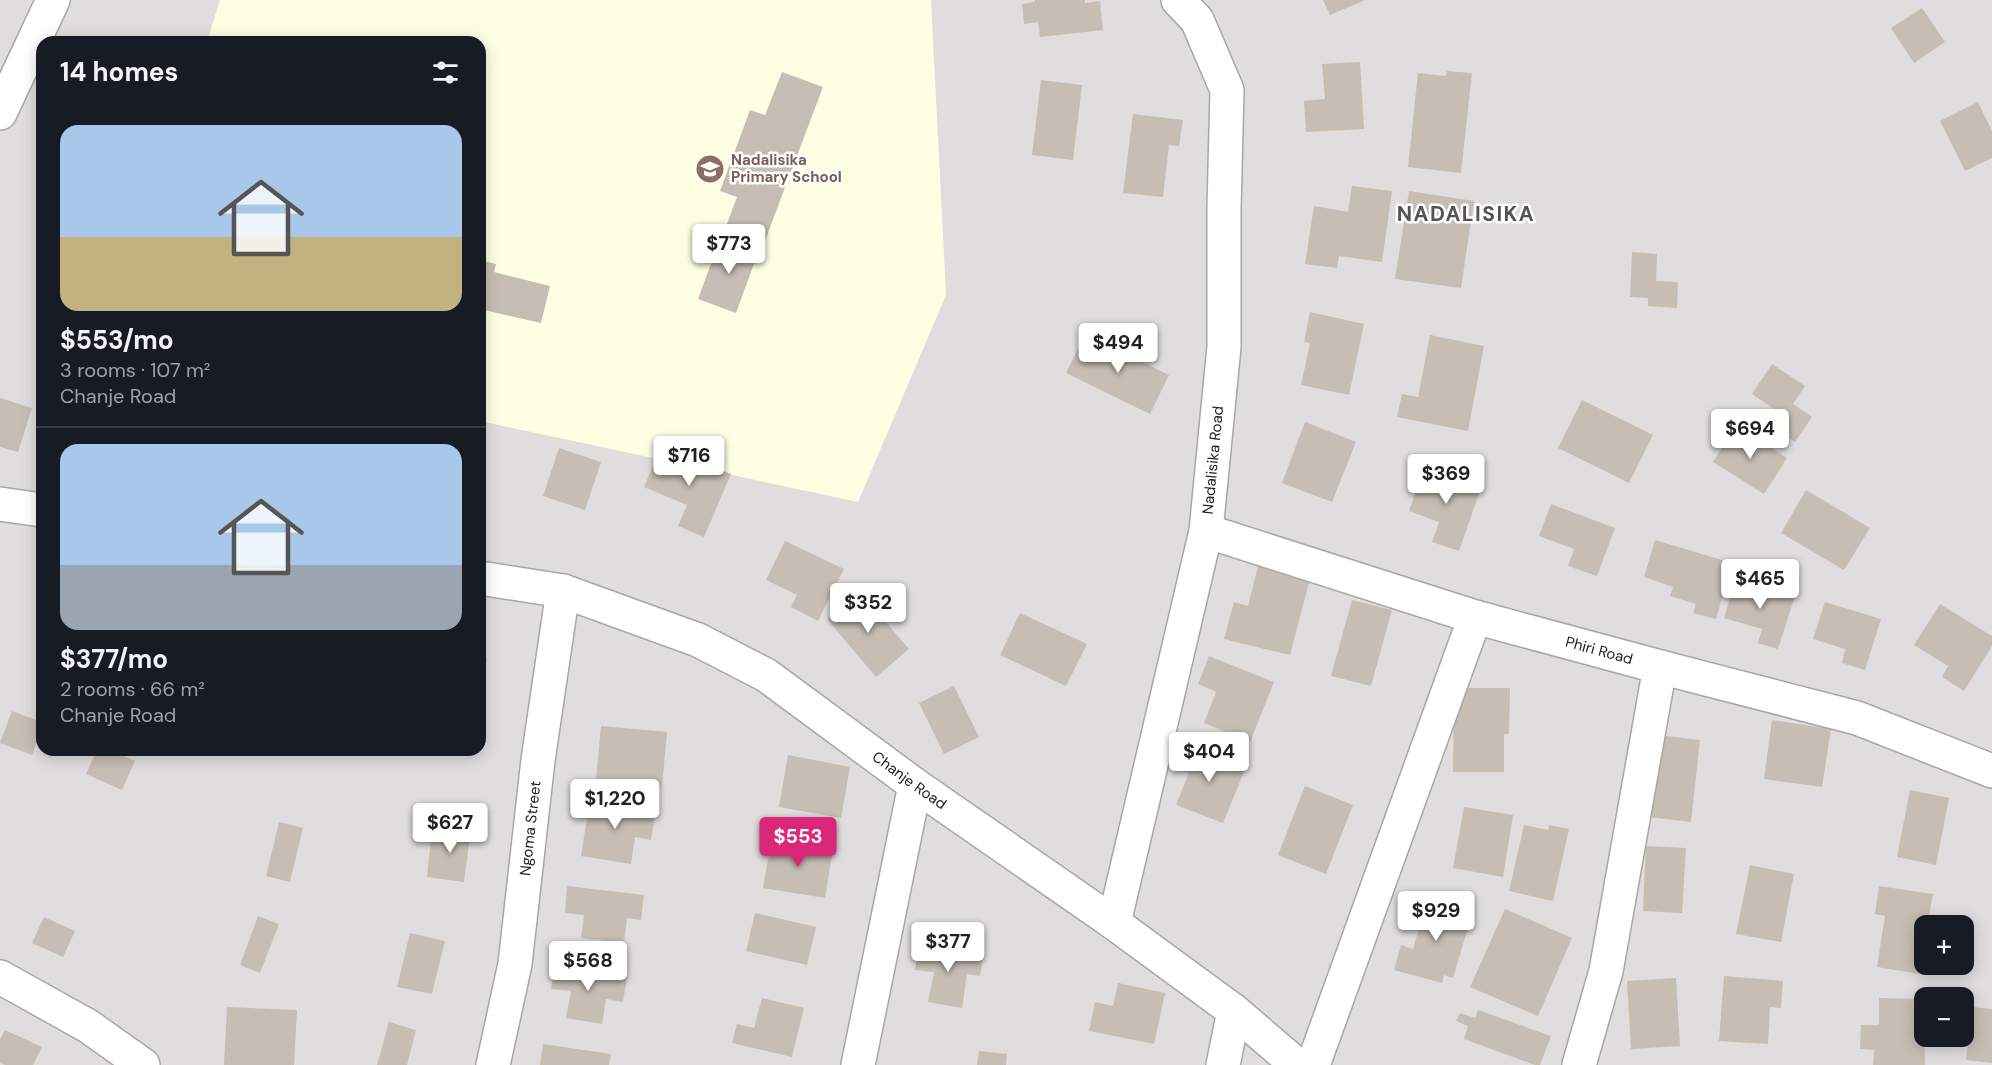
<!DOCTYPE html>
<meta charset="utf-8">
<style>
:root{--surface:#171b24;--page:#20242c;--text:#f1f3f6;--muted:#9ea1a6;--line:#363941;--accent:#db2777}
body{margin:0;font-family:"DM Sans",sans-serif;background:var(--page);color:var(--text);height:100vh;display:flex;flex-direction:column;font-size:22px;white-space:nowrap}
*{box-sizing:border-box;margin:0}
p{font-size:20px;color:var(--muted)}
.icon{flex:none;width:33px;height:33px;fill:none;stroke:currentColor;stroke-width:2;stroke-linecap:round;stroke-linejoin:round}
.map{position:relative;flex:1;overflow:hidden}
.side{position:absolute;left:36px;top:36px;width:450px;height:720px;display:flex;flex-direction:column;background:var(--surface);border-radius:18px;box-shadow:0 3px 15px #0003}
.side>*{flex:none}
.tools{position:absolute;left:1914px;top:915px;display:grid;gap:12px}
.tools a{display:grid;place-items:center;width:60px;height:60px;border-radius:12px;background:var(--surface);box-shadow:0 3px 15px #0003;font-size:30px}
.price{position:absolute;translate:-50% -51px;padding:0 14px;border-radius:6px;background:#fff;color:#222;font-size:20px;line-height:39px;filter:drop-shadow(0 2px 3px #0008)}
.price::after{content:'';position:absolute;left:50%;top:36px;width:18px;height:14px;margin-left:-9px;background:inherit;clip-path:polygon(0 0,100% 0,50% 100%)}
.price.active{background:var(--accent);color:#fff}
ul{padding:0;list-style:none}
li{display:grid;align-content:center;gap:12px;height:318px;padding:0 24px}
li+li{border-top:2px solid var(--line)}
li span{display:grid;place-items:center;height:186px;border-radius:18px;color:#555}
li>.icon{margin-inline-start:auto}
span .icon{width:108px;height:108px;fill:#fffc;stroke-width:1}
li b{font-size:26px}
h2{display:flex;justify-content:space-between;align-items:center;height:72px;padding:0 24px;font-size:26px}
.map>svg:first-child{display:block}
.residential{fill:#dfdddd;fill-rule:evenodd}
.education{fill:#fcffe2}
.building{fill:#c6beb5}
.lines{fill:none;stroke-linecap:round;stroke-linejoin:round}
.minor-casing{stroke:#a7a7a7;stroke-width:36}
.tertiary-casing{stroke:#a7a7a7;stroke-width:36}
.minor{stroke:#fff;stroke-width:33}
.tertiary{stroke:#fff;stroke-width:33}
.labels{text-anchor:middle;stroke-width:5;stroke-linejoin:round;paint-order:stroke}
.education-label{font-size:15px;font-weight:bold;fill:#785e54;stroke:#fff;text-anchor:start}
.street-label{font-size:15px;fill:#202020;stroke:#fff}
.district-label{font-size:21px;font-weight:bold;letter-spacing:1.5px;fill:#535353;stroke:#fff}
</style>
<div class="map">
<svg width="1992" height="1065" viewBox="0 0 1992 1065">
<rect width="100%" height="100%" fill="#f1efe6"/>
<path class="residential" d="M0 0H1992V1065H0ZM42 42H480V750H42ZM1924 926H1964V964H1924ZM1924 998H1964V1036H1924Z"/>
<path class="education" d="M220 0H931L946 295 858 502 480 421V42H207Z"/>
<g class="building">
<path d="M1035 0H1085V3L1100 1 1103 30 1040 37 1038 22 1024 24 1022 4 1035 2Z"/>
<path d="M1323 0H1365L1330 15Z"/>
<path d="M1922 8 1945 42 1914 63 1891 28Z"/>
<path d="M1360 62 1364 129 1306 132 1304 101 1325 99 1322 64Z"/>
<path d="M1447 71 1472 73 1461 173 1408 167 1418 73 1446 76Z"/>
<path d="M782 72 823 87 763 246 724 232 737 197 720 191 750 110 765 115Z"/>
<path d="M1041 80 1082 85 1073 160 1032 155Z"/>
<path d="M1978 102 1992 131V158L1965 171 1940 121Z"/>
<path d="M1133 114 1183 120 1179 146 1169 145 1163 197 1123 193Z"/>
<path d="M1352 186 1392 191 1382 262 1339 256 1337 268 1305 264 1314 206 1348 212Z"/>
<path d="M1409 191 1474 201 1461 288 1395 279Z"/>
<path d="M721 237 759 250 736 313 698 299Z"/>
<path d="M1632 252 1657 254 1656 281 1678 282 1677 308 1648 306V298L1630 297Z"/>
<path d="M480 260 496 264 494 272 550 286 541 323 480 309Z"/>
<path d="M1310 312 1364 324 1349 395 1301 385 1310 343 1304 342Z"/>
<path d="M1085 335 1169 375 1150 414 1066 373Z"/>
<path d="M1430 335 1484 346 1468 431 1397 417 1402 394 1418 397Z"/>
<path d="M1772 364 1805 386 1793 404 1812 417 1795 442 1773 427 1782 414 1752 394Z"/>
<path d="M0 398 32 408 18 452 0 447Z"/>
<path d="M1582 400 1653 435 1629 483 1558 448Z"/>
<path d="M1305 422 1356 442 1332 502 1282 483Z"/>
<path d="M1736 425 1787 458 1764 494 1713 462Z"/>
<path d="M662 445 731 474 704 537 678 526 687 505 644 487Z"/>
<path d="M559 448 601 462 585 510 543 496Z"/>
<path d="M1425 465 1482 485 1459 551 1432 542 1439 522 1409 511Z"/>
<path d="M1806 490 1870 528 1844 570 1781 533Z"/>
<path d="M1551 504 1615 528 1597 576 1568 566 1574 549 1539 536Z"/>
<path d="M1655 540 1732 563 1716 619 1693 613 1696 604 1670 596 1673 587 1644 577Z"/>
<path d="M785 541 844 569 818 621 791 607 797 595 766 580Z"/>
<path d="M1258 566 1310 579 1290 655 1224 639 1234 602 1248 606Z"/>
<path d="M1736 578 1795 596 1778 649 1758 643 1762 629 1724 618Z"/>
<path d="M860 592 909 649 876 677 827 619Z"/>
<path d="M1352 600 1392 610 1371 686 1331 676Z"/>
<path d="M1825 602 1881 619 1865 670 1842 663 1845 649 1813 639Z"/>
<path d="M1940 604 1992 636V646L1964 691 1942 677 1948 666 1914 645Z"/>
<path d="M1020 613 1087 644 1066 686 1000 655Z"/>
<path d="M1209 656 1274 682 1250 742 1204 723 1216 692 1198 684Z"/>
<path d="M480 657 487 659 481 682H480Z"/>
<path d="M954 686 979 737 944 754 919 703Z"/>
<path d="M1454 688H1510L1509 734H1504V772H1453Z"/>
<path d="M12 711 42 722V729L32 755 0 743Z"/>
<path d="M1772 720 1831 729 1822 787 1764 779Z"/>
<path d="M601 726 667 732 662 786 596 779Z"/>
<path d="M1648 734 1700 740 1691 822 1639 816Z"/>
<path d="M1189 744 1246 767 1223 823 1176 805 1189 773 1179 769Z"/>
<path d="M97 750H111L135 761 122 790 86 774Z"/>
<path d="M788 755 850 767 841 818 779 807Z"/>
<path d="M1305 786 1353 805 1326 874 1278 855Z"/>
<path d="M1910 790 1949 798 1936 865 1897 857Z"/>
<path d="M590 799 656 810 651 840 635 837 631 864 581 856Z"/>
<path d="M1464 807 1513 815 1503 877 1453 868Z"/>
<path d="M279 822 303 828 290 882 266 876Z"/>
<path d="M444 823 471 827 464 882 427 877 431 838 442 840Z"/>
<path d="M1524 825 1548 830 1549 825 1569 829 1553 901 1509 891Z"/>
<path d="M772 837 833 848 825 898 763 888Z"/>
<path d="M1646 846 1686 848 1682 913 1643 911Z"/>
<path d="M1750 865 1794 874 1781 942 1736 934Z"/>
<path d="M567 886 644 895 641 920 627 918 624 943 581 938 584 915 565 913Z"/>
<path d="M1879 886 1933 894 1927 926H1924V944L1920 974 1877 967 1885 916 1875 914Z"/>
<path d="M1428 897 1473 911 1453 978 1444 975 1442 983 1394 970 1401 945 1413 949Z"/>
<path d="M1505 909 1572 938 1538 1016 1470 987Z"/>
<path d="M755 913 816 927 807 965 746 951Z"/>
<path d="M258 916 279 924 260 973 240 965Z"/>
<path d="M44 917 75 931 63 957 32 943Z"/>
<path d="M410 933 445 941 432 994 397 987Z"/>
<path d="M919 945 983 955 980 976 967 974 962 1008 928 1002 934 972 915 970Z"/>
<path d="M555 965 627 977 623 1002 606 999 602 1024 566 1018 571 991 551 989Z"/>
<path d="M1724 976 1783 981 1781 1008 1770 1007 1768 1044 1719 1041Z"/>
<path d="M1676 978 1680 1046 1631 1049 1627 981Z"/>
<path d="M1118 983 1165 993 1154 1044 1089 1031 1095 1002 1113 1006Z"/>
<path d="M762 998 804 1008 792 1057 732 1043 737 1024 754 1028Z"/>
<path d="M1879 998 1924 999 1925 1065H1873L1874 1050 1860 1049 1861 1025H1879Z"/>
<path d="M227 1007 297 1010 294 1065H224Z"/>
<path d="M1972 1007 1992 1009V1063L1966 1060Z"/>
<path d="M1478 1010 1551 1036 1540 1065H1535L1464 1039 1468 1026 1456 1021 1460 1013 1475 1018Z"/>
<path d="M389 1022 416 1030 407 1065H377Z"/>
<path d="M5 1030 42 1047 33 1065H5L0 1063V1039Z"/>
<path d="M543 1044 611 1054 609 1065H540Z"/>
<path d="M979 1051 1007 1054 1006 1065H977Z"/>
</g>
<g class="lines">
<g class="minor-casing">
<g id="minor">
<path id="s1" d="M1206 531 1475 617 1660 667 1857 718 1992 771"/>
<path id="s2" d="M1114 923 1206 531 1224 347V209L1227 90 1197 20 1178 0"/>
<path d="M0 977 88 1026 143 1065"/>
<path id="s3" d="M493 1065 515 964 538 760 563 591"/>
<path d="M858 1065 915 785"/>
<path d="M1223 1065 1234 1011"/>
<path d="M1313 1065 1475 617"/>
<path d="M1579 1065 1606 971 1660 667"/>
</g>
</g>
<g class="tertiary-casing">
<g id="tertiary">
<path d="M0 113 53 0"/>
<path d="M0 504 42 510"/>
<path id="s4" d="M480 578 563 591 698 640 766 675 915 785 1114 923 1234 1011 1297 1065"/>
</g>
</g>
<use href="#minor" class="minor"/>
<use href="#tertiary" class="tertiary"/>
</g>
<defs>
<g id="school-disc" transform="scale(1.5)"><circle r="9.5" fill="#8d6e63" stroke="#fff"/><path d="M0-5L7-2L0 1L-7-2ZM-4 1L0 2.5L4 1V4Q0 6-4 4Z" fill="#fff"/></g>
</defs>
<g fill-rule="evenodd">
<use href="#school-disc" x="710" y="169"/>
</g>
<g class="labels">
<g class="education-label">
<text x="731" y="165">Nadalisika<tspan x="731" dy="17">Primary School</tspan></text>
</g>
<g class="street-label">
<text dy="5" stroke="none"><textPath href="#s2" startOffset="474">Nadalisika Road</textPath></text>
<text dy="5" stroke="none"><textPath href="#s1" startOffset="411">Phiri Road</textPath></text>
<text dy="5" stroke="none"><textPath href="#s4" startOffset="482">Chanje Road</textPath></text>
<text dy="5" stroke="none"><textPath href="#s3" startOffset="240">Ngoma Street</textPath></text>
</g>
<g class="district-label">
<text x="1466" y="221">NADALISIKA</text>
</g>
</g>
</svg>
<div class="tools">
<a>+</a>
<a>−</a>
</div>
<b class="price" style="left:729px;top:275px">$773</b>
<b class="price" style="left:1118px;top:374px">$494</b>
<b class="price" style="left:1750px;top:460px">$694</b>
<b class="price" style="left:689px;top:487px">$716</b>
<b class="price" style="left:1446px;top:505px">$369</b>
<b class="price" style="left:1760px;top:610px">$465</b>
<b class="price" style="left:868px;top:634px">$352</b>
<b class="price" style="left:1209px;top:783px">$404</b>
<b class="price" style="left:615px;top:830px">$1,220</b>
<b class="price" style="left:450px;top:854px">$627</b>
<b class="price active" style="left:798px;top:868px">$553</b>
<b class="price" style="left:1436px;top:942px">$929</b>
<b class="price" style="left:948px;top:973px">$377</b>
<b class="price" style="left:588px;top:992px">$568</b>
<section class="side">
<h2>14 homes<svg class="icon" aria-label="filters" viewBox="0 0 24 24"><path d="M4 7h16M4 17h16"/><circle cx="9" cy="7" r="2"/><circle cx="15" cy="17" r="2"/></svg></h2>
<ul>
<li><span style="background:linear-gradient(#a9c7e8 60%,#c2b280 0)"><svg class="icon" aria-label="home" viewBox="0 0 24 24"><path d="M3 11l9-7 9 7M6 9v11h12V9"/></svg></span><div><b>$553/mo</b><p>3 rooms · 107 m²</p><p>Chanje Road</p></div></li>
<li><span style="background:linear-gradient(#a9c7e8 65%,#9aa5b1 0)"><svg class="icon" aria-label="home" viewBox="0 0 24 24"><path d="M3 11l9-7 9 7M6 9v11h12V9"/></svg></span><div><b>$377/mo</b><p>2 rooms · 66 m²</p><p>Chanje Road</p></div></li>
</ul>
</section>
</div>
